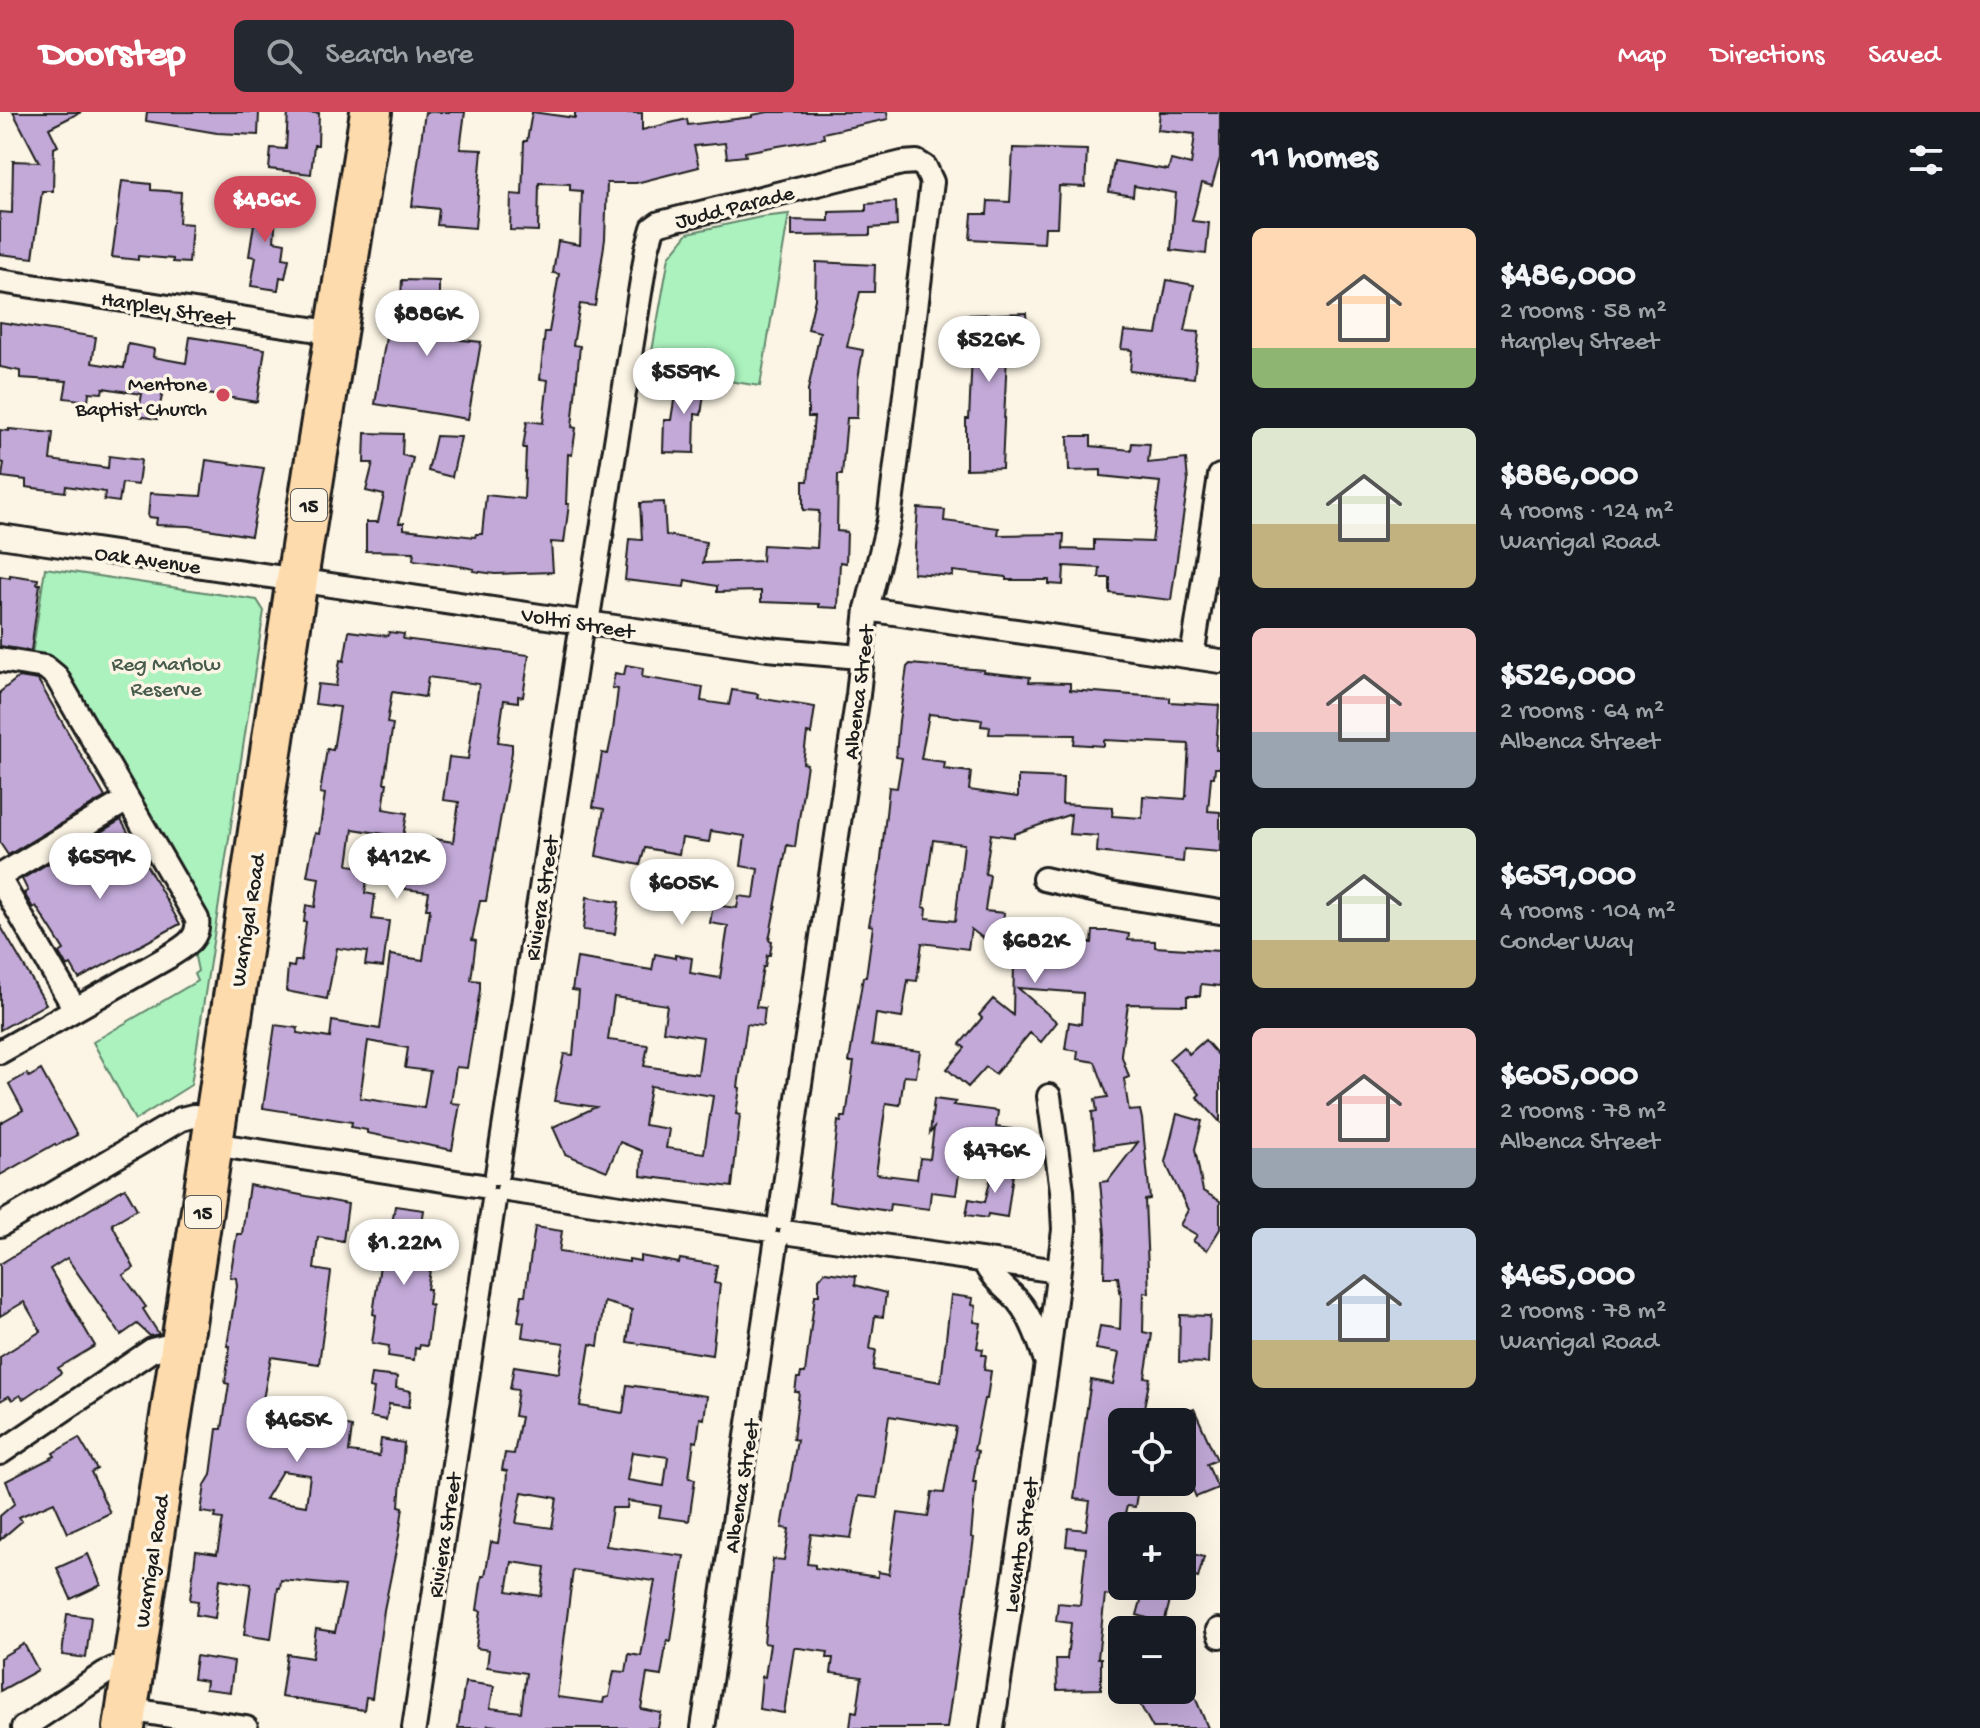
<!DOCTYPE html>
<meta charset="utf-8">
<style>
:root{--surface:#171b24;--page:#242831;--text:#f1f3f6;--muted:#9ea1a6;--accent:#d1495b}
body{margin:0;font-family:"Gochi Hand",sans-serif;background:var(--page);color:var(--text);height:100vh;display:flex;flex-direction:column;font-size:30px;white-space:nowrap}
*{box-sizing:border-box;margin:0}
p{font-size:26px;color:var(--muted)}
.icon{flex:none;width:44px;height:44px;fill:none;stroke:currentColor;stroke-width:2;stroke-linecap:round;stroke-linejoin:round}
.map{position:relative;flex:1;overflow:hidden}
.panel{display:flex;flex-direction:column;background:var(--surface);width:760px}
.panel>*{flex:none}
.fabs{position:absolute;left:1108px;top:1296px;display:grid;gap:16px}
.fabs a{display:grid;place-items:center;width:88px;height:88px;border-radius:12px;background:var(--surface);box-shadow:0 8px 32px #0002;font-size:40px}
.price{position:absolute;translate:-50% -68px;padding:0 18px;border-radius:28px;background:#fff;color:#222;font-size:26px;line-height:52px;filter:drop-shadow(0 2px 4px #0008)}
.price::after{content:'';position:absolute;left:50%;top:48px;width:24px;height:18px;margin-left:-12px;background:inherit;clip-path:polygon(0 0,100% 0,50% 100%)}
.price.selected{background:var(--accent);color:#fff}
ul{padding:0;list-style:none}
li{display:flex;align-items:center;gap:24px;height:200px;padding:0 32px}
li span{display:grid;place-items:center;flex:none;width:224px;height:160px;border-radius:12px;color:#555}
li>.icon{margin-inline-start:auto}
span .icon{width:96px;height:96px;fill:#fffc;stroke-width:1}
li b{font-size:34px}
h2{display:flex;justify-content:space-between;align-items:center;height:96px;padding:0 32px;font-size:34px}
header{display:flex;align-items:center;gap:48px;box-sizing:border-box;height:112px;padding:0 40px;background:var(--accent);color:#fff}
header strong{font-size:38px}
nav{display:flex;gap:44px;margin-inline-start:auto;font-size:28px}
.search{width:560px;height:72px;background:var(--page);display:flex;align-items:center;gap:20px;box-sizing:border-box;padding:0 28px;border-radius:12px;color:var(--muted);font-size:30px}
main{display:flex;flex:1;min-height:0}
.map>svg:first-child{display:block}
.green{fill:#abf2be;stroke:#64876d;stroke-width:2}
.building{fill:#c2a9d8;stroke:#1c1c1c;stroke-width:2;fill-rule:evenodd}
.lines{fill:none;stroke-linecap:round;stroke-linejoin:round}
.street-casing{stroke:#1c1c1c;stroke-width:28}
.highway-casing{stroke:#1c1c1c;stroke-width:46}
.street{stroke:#fcf5e5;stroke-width:22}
.highway{stroke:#fedbac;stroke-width:40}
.poi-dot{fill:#d1495b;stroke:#fcf5e5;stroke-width:3}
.labels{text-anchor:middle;stroke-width:7;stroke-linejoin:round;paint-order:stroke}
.shield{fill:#fcf5e5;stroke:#5f5d58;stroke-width:2}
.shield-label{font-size:20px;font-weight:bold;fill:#1c1c1c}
.street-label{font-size:22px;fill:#1c1c1c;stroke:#fcf5e5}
.poi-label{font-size:22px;fill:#1c1c1c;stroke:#fcf5e5;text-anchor:end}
.park-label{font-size:22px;fill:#475c4d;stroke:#fcf5e5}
</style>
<header>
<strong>Doorstep</strong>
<div class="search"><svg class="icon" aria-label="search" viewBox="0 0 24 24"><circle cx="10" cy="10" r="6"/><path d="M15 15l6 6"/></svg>Search here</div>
<nav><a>Map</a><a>Directions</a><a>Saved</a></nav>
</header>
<main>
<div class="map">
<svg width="1220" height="1616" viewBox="0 0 1220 1616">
<rect width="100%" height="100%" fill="#fcf5e5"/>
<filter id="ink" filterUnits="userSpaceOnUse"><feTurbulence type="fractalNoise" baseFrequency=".0125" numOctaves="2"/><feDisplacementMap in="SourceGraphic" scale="16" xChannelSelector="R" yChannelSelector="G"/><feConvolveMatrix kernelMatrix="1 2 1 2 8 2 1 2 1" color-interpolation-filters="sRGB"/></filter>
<g filter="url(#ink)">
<g class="green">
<path d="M789 102 760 274 649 256 669 145 688 121 761 105Z"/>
<path d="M45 456 257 488 264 499 191 973 135 1008 93 930 197 869 194 862 198 859 194 840 201 828 32 543Z"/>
</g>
<g class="building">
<path d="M13 0H81L49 16 58 34 54 36 53 79H42L33 146 0 142V100L12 101 13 49 39 50Z"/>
<path d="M147 0H259L258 23 217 21 146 9Z"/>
<path d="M288 0 319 1 318 33H314L311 62 269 57 271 36 286 37Z"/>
<path d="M425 0H465L460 37 482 38 475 116 437 113 439 97 412 94Z"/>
<path d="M532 0 575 6V0L642 1V18L687 7 688 13 752 5V3L768 0H887L888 7 823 21 824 26 745 40 746 44 727 46 725 31 694 34 699 55 636 71H607L605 127 595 194 580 192 573 233 580 234 572 315 576 316 572 343 568 342 566 392H569L564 431 551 430 553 460 495 462 473 459 474 457 459 454 413 448 414 440 366 439V410H378L384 383 366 379 373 351H364L365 321 403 322 402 343 413 346 399 411H404V417L475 425 476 422H482L486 383 524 387 526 336H523L527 309 543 311 548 268 540 267 545 220H549L559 162 553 161 558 129 580 133 582 79 570 78V72L539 71 538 119 510 118 511 82 522 83 524 29H527Z"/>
<path d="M1160 0H1220V46L1212 74 1202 71 1192 109 1209 111 1206 142 1171 138 1176 81 1134 74 1133 84 1109 80 1114 49 1168 58 1171 48 1191 53 1195 22 1158 18Z"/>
<path d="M1013 36 1087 38 1085 75 1059 74 1057 115H1045L1044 131 970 127 972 102H987L988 89 1010 90Z"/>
<path d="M122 69 151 72V78L181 80 179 111 192 112 189 151 173 150V147L138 144V148L112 145Z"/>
<path d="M245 86 277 89 274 129 285 131 283 146 289 147 285 166 280 165 278 178 251 174 256 145 249 144 254 112 243 111Z"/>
<path d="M896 90 897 114 870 116V123L792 124V108L829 109V100L866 99V92Z"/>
<path d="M816 150 875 153 874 180H860L847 235 863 238 858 267 857 306H847L842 363H838L837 419 847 420 846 451 840 450 838 496 819 495V492L761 490V479L717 480V474L685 468 684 475 625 468 629 427 642 428 640 391 664 390 666 423 706 430 703 451 762 449 763 433 817 436 819 399 803 398V369H808L814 305H808V278L820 220 808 217 815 187Z"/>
<path d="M402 168 439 169V186L446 187 444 226 481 230 468 307 375 292 387 219 399 220Z"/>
<path d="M1167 168 1194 173 1185 219 1199 220 1194 266 1130 259 1132 238 1121 237 1124 219 1157 222Z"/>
<path d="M1026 201 1027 216H1018L1019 240 1007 241 1002 356 966 357V307H969L972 243H966L964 203Z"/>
<path d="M0 210 96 225 92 251 124 256 128 232 154 237 153 245 186 251 190 225 265 237 257 290 164 275 157 307 138 304 142 282 103 276 102 281 89 280 88 289 64 286 67 269 20 266V259L0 255Z"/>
<path d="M678 264 706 268 701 303 695 302 694 341 663 340 664 308H671Z"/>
<path d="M9 317 53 321 50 348 108 356 109 344 141 348 138 373 122 371 119 390 104 388 105 380 66 374 65 380 26 375V368L2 365 4 351 0 350V318L9 319Z"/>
<path d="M436 324 461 325 452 365 428 359Z"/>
<path d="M1068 324H1091V334L1131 338 1132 331 1150 332 1148 351 1186 347 1188 370 1171 488 1110 481V466H1099L1100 456 1064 454 1063 473 1049 472V468H1006V465L953 459V464L913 461 918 396 945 398 944 409 999 416 998 423 1064 422 1063 437 1094 438V428L1152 430 1160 370 1101 364V358L1069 359Z"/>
<path d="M206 348 264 356 251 424 189 414 156 413 157 406 148 405 150 381 201 384Z"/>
<path d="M10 463 38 467 37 472H40L31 539 0 534V464L10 466Z"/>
<path d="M349 519 388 524 389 520 404 522 403 527 529 543 523 585 518 584V590L504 588 498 630 512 632V640L486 789H480L472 828 476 829 471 868 480 869V878L467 956 456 955 451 991 460 992 452 1038 367 1021V1018L351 1015 352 1010 263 996 275 913 298 916 297 921 330 926 332 909 380 917 390 843 423 848 430 797H426L429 780 404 777 406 762 423 764 429 726 453 730 459 690 443 688 449 645 468 647 479 572 428 565 425 585 392 580 387 611 393 612 384 671H387L383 697 407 701 403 725 353 717 348 753 369 756 365 781 375 783 372 807 389 809 383 855 365 853 367 840 337 836 327 887 286 879 288 854 294 855 295 849H301L306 810H304L306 793 315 795 319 766 307 764 315 721 319 722 325 682 320 681 327 637 333 638 340 595 315 592 318 572 336 574 340 548 344 549ZM368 929 408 936 405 956 430 959 424 996 360 986Z"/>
<path d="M910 552 984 558 983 560 1030 565 1029 570 1070 571V578L1170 586V590L1219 593 1216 638H1220V656H1215L1214 665H1211L1208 699 1220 700V740L1184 737 1183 750 1097 740 1098 724 1069 722 1071 702 1014 722V725L991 722 985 762 990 763 985 799 1004 801 1003 810 1023 825H1043V819H1060V829L1092 831 1093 819H1111L1129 822 1128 828 1155 829V835L1220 839V874L1201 872 1200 884H1187V893L1128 892 1121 942 1129 965 1124 967 1129 999 1140 998 1142 1007 1150 1087 1145 1088 1149 1181 1144 1180 1143 1220 1152 1222 1145 1265 1150 1266 1141 1310H1122V1370H1139L1135 1395 1127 1394 1122 1414V1485L1105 1483 1098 1546H1101V1577L1057 1578 1056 1547H1067L1071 1511 1056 1509 1058 1491 1080 1493 1086 1436 1066 1434 1068 1416 1086 1418 1090 1389 1074 1387 1091 1268 1113 1272 1119 1241 1096 1237 1100 1214 1120 1217 1121 1185 1118 1165H1104L1105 1122 1100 1070 1108 1069 1138 1030 1095 1036 1092 1000 1097 999 1095 987 1108 985 1095 950 1077 947 1078 939 1065 937 1069 910 1081 912 1083 881 1018 876 1057 910 1041 930 1030 921 995 962 986 955 968 975 947 957 965 936 960 932 982 906 979 903 993 887 1013 903 1014 850 971 817 968 837 922 831 917 869 908 868 902 906 876 902 872 933 920 939 916 965 904 964 900 993 886 991 876 1062 917 1067 920 1046 930 1047 934 1016 930 1021 934 987 956 990 953 993 998 999 996 1015 1012 1017 1009 1037 992 1034V1031L964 1027 956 1083 931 1080 929 1097 890 1092 889 1099 829 1090 838 1009 841 1010 842 1005H846L854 950H849L863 865H866L873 814 869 813 880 756 889 675 897 676 902 646 896 645 899 609 907 555ZM929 602 982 608 981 614 990 615 989 622 1075 623 1074 632 1104 634V628L1189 632 1186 684 1185 687 1143 684 1142 706 1112 704 1113 695 1062 692 1063 666 1018 664V685L969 678 971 660 944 657 945 650 921 647ZM933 728 964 732 955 809 926 806 927 796 923 795Z"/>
<path d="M626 553 643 556 642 565 703 575 701 589 729 593 732 578 758 582 757 586 815 595 811 622 807 621 803 651 807 652 795 735 787 733 769 828 772 829 770 843H767L765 855H763L756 895 765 896 763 914 747 912 738 975 740 976 736 1002 740 1003 732 1075 641 1064 642 1039 620 1030 607 1059 565 1042 553 1015 596 995 554 989 564 942 573 943 579 879 572 878 577 846 652 858 655 842 675 846V843L692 846 690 861 720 866 728 814 710 811 713 793 737 796 739 784 754 786 758 757 741 754 745 724 711 719 709 730 682 726 679 742 645 736 640 753 596 744 604 697 593 695 602 641 608 642 613 618 618 577 612 576 615 561 624 563ZM614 885 667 893 663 919 703 925 698 962 644 954 648 933 608 928ZM650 974 713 984 704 1041 666 1036 669 1017 644 1013Z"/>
<path d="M19 565 38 568 105 685 8 743 0 731V580Z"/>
<path d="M121 708 180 812 79 867 71 853 67 855 59 841 64 838 36 794 33 796 24 781 28 779 22 767Z"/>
<path d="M587 785 619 790 615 822 583 818Z"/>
<path d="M0 813 46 892 0 918Z"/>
<path d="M1205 928 1220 945V1010L1197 985 1200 982 1169 947 1183 935 1189 942Z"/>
<path d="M41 958 77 1023 56 1034 55 1032 0 1063V1011L23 998 9 972 27 962 29 965Z"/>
<path d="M1177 1002 1202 1009 1195 1037 1203 1079 1220 1089V1117L1207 1138 1193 1129 1197 1123 1180 1113 1188 1098 1165 1050Z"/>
<path d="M994 1052 1014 1055 1007 1105 988 1102 987 1106 966 1103 969 1087 985 1090Z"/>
<path d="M249 1073 348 1092 343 1129 318 1125 314 1157 331 1160 319 1252 271 1245 258 1314 299 1320 298 1326H328L330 1311 352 1315 349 1340 379 1344 381 1327 404 1331 399 1394 403 1395 399 1424 384 1498 372 1586 366 1585 364 1598 281 1585 287 1542 312 1546 316 1517 335 1520 345 1474 281 1468 280 1476H278L271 1527 244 1523 251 1472 220 1467 215 1506 196 1503 198 1489 190 1488 196 1439 217 1442 223 1407 215 1406 216 1402 201 1400 205 1373 211 1363 217 1317H222L229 1272 225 1271 230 1234H227L237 1174 236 1166 230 1165 237 1122H242ZM282 1359 310 1363 306 1394 265 1387Z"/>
<path d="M125 1076 137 1097 112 1112 134 1156 123 1163 146 1195 143 1197 159 1222 150 1224 137 1212 121 1223 67 1146 50 1157 95 1234 58 1256 61 1261 23 1287 20 1283 12 1288 9 1284 0 1289V1245L41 1219 24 1190 0 1204V1152Z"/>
<path d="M395 1094 424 1098 421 1118 429 1120 427 1132 434 1133 427 1177H430L428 1192 432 1193 427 1234 420 1233 419 1237 415 1236 414 1248 388 1244 389 1234 372 1231 376 1203 373 1202 381 1146H386Z"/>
<path d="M535 1115 562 1119 559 1140 629 1150V1147L640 1149V1144L679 1151 680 1147 717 1153 714 1171 720 1172 712 1243 627 1230 632 1198 604 1190 598 1234 590 1232 580 1294 623 1301 627 1273 707 1284 704 1307 700 1306 697 1330 694 1329 689 1366 695 1367 689 1409 659 1405 661 1394 628 1389 627 1396H612L606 1434 684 1444 671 1529 667 1528 661 1564 647 1562 641 1597 661 1601 658 1616H514L488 1613 487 1616H458L465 1570 494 1574 490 1596 521 1600 526 1561 487 1555 489 1538 476 1536 481 1499 477 1498 482 1464H485L491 1430 498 1431 506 1378 507 1359 502 1358 505 1341 514 1342 521 1305 514 1304 518 1278 510 1277 514 1254 559 1261 564 1231 522 1225 524 1210 518 1209 522 1183H525ZM632 1340 668 1345 664 1374 627 1368ZM522 1380 557 1386 552 1416 516 1411ZM512 1450 545 1455 541 1484 507 1479ZM573 1458 655 1469 641 1544 629 1542 626 1560 614 1559 609 1585 604 1586 603 1591 557 1585Z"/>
<path d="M825 1160 856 1164 855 1173 886 1181 883 1205 875 1204 870 1237 876 1238 873 1258 941 1270 951 1183 973 1186 972 1193 976 1194 974 1210 981 1211 977 1236 983 1237 982 1243H986L984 1258 991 1259 987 1287H984L974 1338 978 1339 973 1370H976L971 1425 974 1426 947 1616H850L852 1599 857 1600 862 1565 831 1561 833 1546H827L828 1540 799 1536H794L784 1601 759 1597 762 1564 765 1565 770 1532 764 1531 773 1447 784 1448 789 1417 782 1416 797 1328 793 1327 799 1280H795L797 1266H800L801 1261H805L815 1183H819V1167ZM889 1304 956 1315 944 1381 932 1380 928 1405 898 1401 889 1462 878 1460V1465L815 1456V1453L807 1452 811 1422 851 1426 859 1384 877 1386Z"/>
<path d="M1180 1203 1210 1204 1208 1251 1179 1250Z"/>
<path d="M371 1262 397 1265 396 1276 411 1279 409 1295 389 1292 386 1308 370 1305 374 1277 369 1276Z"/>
<path d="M1194 1297 1217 1348 1207 1352 1218 1376 1196 1385 1182 1353V1302Z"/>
<path d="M79 1326 97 1357 91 1360 110 1401 68 1421 54 1390 19 1405 22 1409 0 1428V1404L15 1391 6 1369 55 1344 53 1341Z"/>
<path d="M1182 1439 1204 1445 1198 1466 1182 1461Z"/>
<path d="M88 1442 101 1473 71 1487 57 1456Z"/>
<path d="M1145 1474H1174L1164 1511 1137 1503Z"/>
<path d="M67 1502 91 1505 86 1546 62 1543Z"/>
<path d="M24 1532 38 1558 0 1579V1546Z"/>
<path d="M196 1544 234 1550 230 1580 205 1577 206 1569 193 1567Z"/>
<path d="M1132 1578H1192L1208 1616H1153Z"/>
</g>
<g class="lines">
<g class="street-casing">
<g id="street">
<path d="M0 169 337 221"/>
<path d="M0 424 587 511 767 537 860 545"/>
<path d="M867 497 1220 549"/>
<path d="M587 511 647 137 653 116 660 111 902 51 917 50 925 55 932 70 889 408 867 497 858 583 780 1106"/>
<path d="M1192 545 1220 364"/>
<path d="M0 548 45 555 56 564 197 807C200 828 183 835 168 845L0 940"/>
<path d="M0 764 127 688"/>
<path d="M1044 767 1110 782 1220 800"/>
<path d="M0 768 75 897"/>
<path d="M213 1032 482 1074"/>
<path d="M497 1062 582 511"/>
<path d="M508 1078 765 1117"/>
<path d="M0 1113 181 1007 193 1004 217 1007 218 998"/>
<path d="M791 1121 1058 1159"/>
<path d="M985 1151C992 1167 1006 1176 1018 1189 1031 1204 1039 1227 1045 1246"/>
<path d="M0 1341 152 1238 164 1235 182 1237"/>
<path d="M1218 1518 1220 1524"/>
<path d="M127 1597 246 1616"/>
<path d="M23 1616 105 1561 113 1557 133 1558"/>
<path d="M414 1616 494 1088"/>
<path d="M703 1616 776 1132"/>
<path d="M992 1616 1047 1251 1064 1118 1062 1078 1049 984"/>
</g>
</g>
<g class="highway-casing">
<path id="highway" d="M124 1616 297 467 371 0"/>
</g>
<use href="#street" class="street"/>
<use href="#highway" class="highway"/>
</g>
</g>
<circle class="poi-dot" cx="223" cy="283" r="8"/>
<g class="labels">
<g class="shield">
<rect x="291" y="377" width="36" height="32" rx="6"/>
<rect x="185" y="1084" width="36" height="32" rx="6"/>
</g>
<g class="shield-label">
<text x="309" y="400">15</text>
<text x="203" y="1107">15</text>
</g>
<g class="street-label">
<text transform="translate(734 93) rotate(-14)" y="8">Judd Parade</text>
<text transform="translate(168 195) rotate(9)" y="8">Harpley Street</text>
<text transform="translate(148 446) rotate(8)" y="8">Oak Avenue</text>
<text transform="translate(578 509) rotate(9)" y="8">Voltri Street</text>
<text transform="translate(857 580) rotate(-83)" y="8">Albenca Street</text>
<text transform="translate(540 786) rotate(-81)" y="8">Riviera Street</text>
<text transform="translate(246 808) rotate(-81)" y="8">Warrigal Road</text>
<text transform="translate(740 1374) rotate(-81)" y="8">Albenca Street</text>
<text transform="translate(443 1423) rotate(-81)" y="8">Riviera Street</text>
<text transform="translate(1019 1433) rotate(-81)" y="8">Levanto Street</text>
<text transform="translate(150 1449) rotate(-81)" y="8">Warrigal Road</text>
</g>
<g class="poi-label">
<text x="207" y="278">Mentone<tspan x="207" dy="25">Baptist Church</tspan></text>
</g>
<g class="park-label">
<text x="166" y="558">Reg Marlow<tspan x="166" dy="25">Reserve</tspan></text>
</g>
</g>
</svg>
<div class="fabs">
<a><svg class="icon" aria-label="locate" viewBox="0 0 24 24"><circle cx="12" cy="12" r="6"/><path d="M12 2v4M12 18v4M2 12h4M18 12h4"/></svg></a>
<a>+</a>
<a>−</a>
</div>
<b class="price selected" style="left:265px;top:132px">$486K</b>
<b class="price" style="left:427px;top:246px">$886K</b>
<b class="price" style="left:989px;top:272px">$526K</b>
<b class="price" style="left:684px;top:304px">$559K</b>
<b class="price" style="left:100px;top:789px">$659K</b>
<b class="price" style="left:397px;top:789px">$412K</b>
<b class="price" style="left:682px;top:815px">$605K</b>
<b class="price" style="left:1035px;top:873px">$682K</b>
<b class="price" style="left:995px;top:1083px">$476K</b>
<b class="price" style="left:404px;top:1175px">$1.22M</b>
<b class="price" style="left:297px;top:1352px">$465K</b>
</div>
<section class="panel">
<h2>11 homes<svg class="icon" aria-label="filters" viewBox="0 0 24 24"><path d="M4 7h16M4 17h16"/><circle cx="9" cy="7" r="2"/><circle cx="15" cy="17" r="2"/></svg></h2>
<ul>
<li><span style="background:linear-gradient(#ffd9b3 75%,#8fb573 0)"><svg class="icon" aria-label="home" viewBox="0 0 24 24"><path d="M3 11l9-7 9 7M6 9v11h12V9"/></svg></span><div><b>$486,000</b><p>2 rooms · 58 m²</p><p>Harpley Street</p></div></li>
<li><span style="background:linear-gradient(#dfe7d0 60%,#c2b280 0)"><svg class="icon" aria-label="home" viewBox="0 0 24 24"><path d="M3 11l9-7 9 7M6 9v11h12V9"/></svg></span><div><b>$886,000</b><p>4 rooms · 124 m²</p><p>Warrigal Road</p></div></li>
<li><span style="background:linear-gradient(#f6c9c9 65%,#9aa5b1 0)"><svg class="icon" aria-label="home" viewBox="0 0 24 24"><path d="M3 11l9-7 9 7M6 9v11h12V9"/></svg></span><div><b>$526,000</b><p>2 rooms · 64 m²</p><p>Albenca Street</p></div></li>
<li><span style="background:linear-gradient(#dfe7d0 70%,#c2b280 0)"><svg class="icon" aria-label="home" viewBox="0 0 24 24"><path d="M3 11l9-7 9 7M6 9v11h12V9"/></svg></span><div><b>$659,000</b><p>4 rooms · 104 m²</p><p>Conder Way</p></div></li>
<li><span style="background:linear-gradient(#f6c9c9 75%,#9aa5b1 0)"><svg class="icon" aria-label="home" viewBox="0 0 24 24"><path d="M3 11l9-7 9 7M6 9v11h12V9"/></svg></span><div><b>$605,000</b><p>2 rooms · 78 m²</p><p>Albenca Street</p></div></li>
<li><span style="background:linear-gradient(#c9d6e8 70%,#c2b280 0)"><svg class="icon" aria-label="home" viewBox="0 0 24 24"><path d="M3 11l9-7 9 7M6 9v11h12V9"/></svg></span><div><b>$465,000</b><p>2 rooms · 78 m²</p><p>Warrigal Road</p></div></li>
</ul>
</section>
</main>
